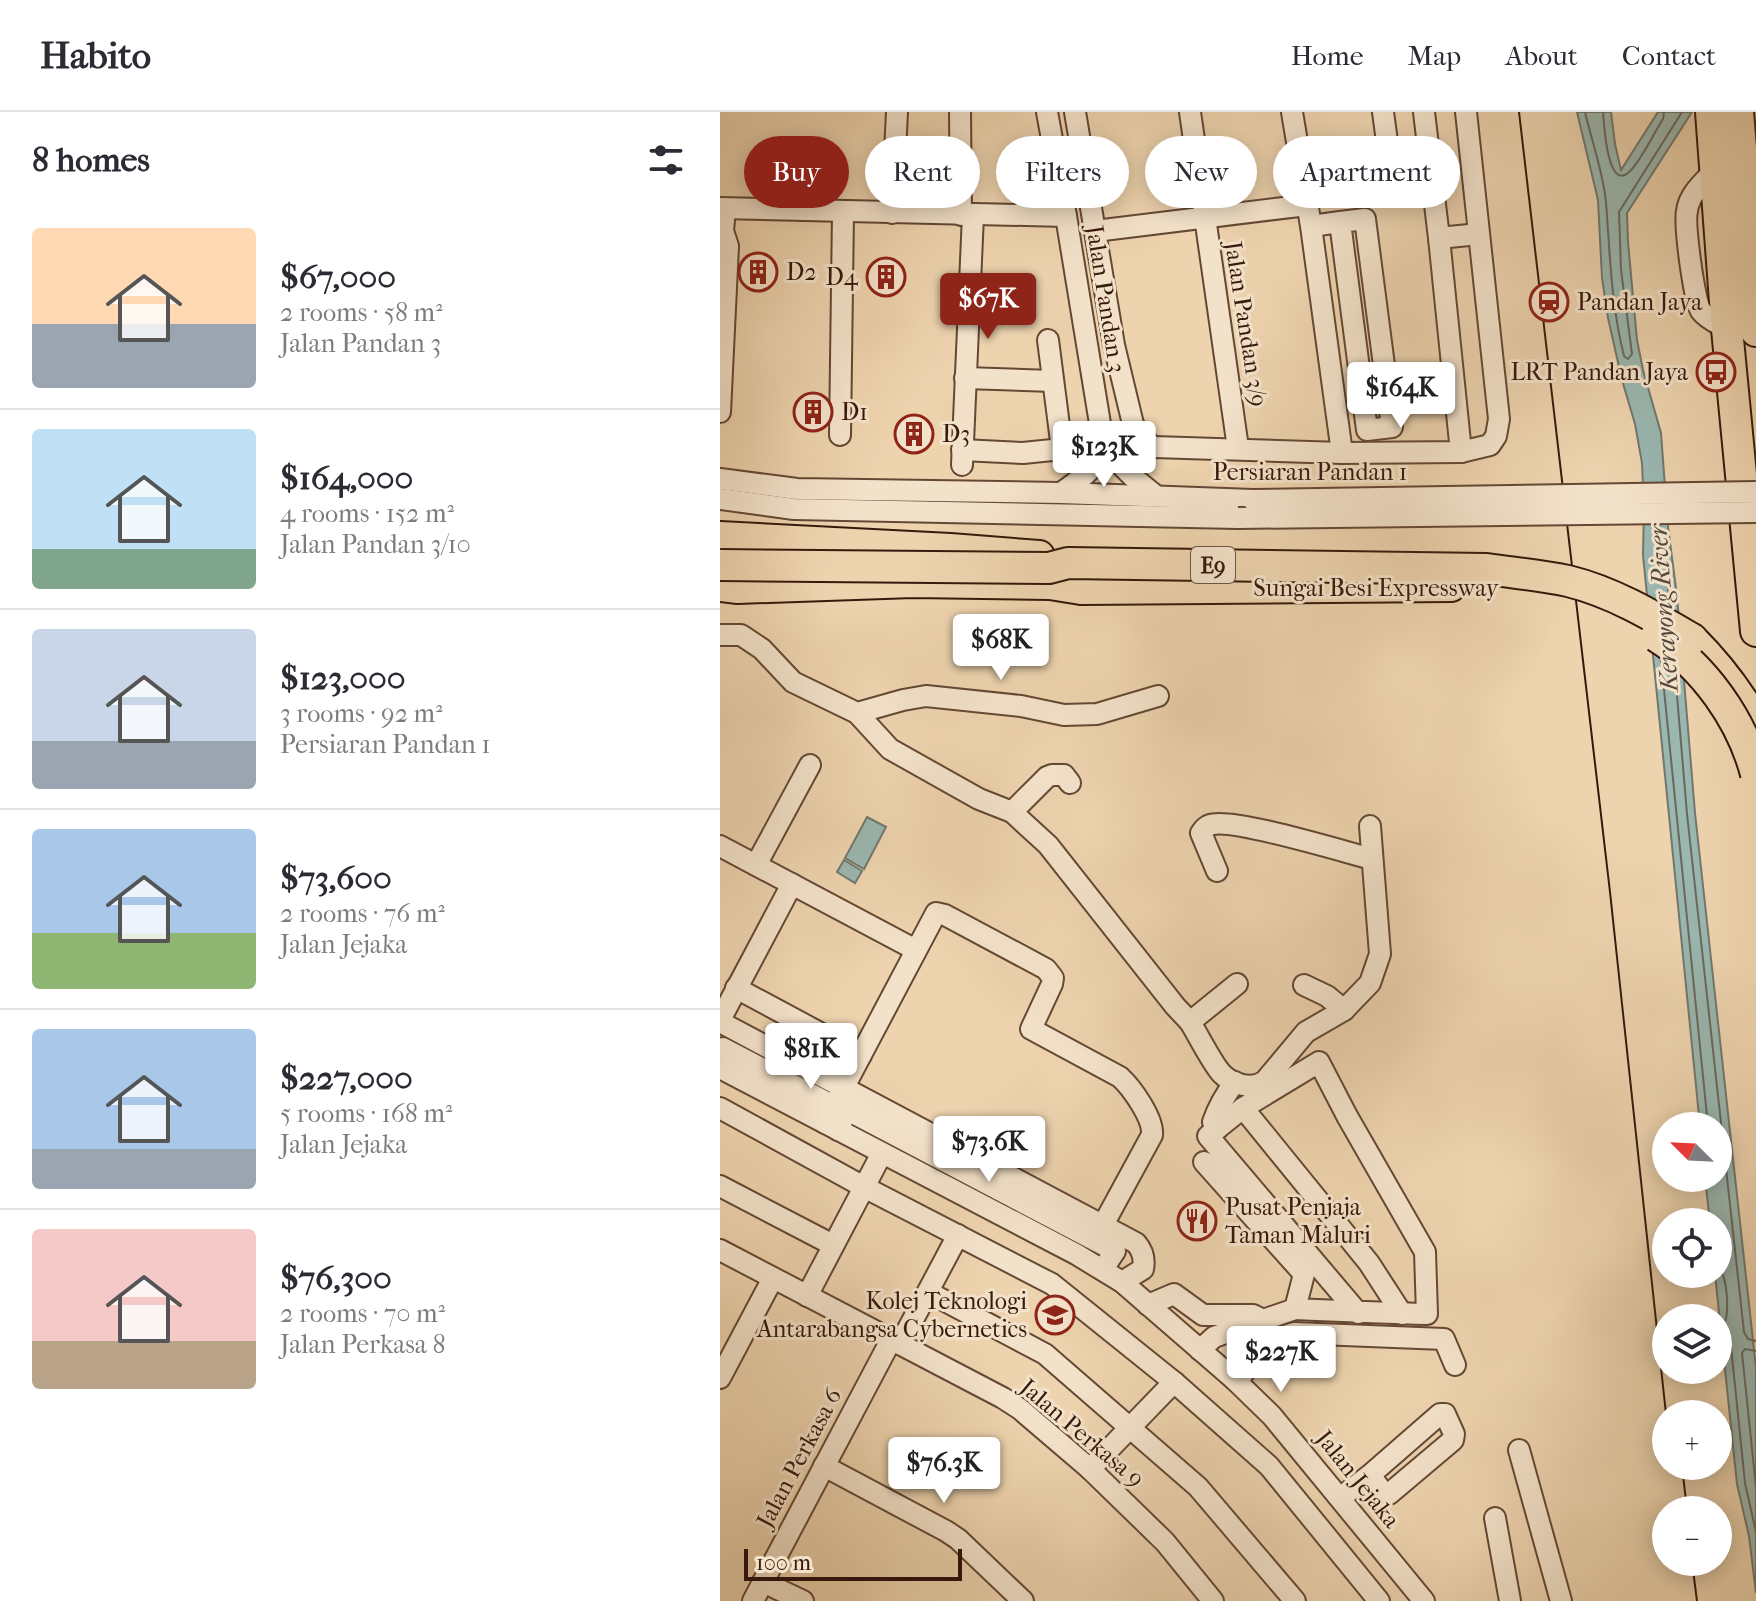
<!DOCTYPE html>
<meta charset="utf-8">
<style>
:root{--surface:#fff;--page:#f7f7f7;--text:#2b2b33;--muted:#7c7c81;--line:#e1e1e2;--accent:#8f2418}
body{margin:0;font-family:"IM FELL French Canon",serif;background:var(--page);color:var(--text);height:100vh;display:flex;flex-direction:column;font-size:30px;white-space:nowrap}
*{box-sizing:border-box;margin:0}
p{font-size:26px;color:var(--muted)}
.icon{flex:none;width:44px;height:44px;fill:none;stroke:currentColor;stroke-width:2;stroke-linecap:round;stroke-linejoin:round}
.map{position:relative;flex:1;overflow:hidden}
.drawer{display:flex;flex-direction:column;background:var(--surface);width:720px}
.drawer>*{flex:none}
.banner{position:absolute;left:24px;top:24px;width:760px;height:72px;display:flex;gap:16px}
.needle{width:52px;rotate:294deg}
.controls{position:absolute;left:932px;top:1000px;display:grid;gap:16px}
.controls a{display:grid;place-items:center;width:80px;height:80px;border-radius:50%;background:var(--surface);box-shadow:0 4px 20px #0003;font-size:40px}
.scale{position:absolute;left:24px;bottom:20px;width:218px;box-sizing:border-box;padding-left:8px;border:4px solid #37190b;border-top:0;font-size:22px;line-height:28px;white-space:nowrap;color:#37190b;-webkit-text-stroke:6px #f3e2ca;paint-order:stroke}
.price{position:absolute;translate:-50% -68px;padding:0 18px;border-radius:8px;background:#fff;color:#222;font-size:26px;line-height:52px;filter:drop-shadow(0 2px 4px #0008)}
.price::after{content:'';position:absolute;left:50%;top:48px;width:24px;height:18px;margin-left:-12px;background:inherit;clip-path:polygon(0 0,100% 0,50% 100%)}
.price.on{background:var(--accent);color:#fff}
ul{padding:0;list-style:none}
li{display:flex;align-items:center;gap:24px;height:200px;padding:0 32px}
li+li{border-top:2px solid var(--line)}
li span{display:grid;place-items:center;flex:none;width:224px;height:160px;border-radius:8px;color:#555}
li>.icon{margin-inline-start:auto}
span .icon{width:96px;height:96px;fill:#fffc;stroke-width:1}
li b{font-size:34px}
h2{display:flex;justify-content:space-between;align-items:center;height:96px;padding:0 32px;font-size:34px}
.pill{padding:0 28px;border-radius:36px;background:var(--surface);box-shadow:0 4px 20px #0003;font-size:28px;line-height:72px}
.pill.on{background:var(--accent);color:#fff}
header{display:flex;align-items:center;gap:48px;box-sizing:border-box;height:112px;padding:0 40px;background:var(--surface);border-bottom:2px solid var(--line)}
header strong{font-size:38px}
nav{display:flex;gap:44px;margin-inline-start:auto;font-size:28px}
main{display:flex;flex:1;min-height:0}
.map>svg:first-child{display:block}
.water{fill:#9ab7b0;stroke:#72786e;stroke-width:2}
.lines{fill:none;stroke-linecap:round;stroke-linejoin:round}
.shore{stroke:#68685e;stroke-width:2}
.minor-casing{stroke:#644834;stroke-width:24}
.highway-casing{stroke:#37190b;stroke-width:34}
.minor{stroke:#f3e2ca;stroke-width:20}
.highway{stroke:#edd3ae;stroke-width:30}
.tram{stroke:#37190b;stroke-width:2}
.minor-bridge-casing{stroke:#644834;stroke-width:24;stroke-linecap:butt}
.highway-bridge-casing{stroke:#37190b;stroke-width:34;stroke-linecap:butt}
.minor-bridge{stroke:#f3e2ca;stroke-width:20}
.highway-bridge{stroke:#edd3ae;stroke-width:30}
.labels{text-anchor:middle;stroke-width:6;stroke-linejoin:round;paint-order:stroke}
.shield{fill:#f3e2ca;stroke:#6f5544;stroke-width:2}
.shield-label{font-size:22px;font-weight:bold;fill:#37190b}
.poi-label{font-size:24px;fill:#37190b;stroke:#f3e2ca;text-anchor:start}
.street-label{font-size:24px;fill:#37190b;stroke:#f3e2ca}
.water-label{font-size:26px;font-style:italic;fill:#55483d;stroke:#f3e2ca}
</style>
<header>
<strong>Habito</strong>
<nav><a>Home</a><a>Map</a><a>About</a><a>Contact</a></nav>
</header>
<main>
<section class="drawer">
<h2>8 homes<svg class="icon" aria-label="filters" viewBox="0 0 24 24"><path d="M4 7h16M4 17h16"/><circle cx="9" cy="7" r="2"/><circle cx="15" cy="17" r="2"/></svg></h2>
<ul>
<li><span style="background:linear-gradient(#ffd9b3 60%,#9aa5b1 0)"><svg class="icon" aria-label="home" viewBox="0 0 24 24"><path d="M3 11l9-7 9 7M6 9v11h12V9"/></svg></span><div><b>$67,000</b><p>2 rooms · 58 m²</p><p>Jalan Pandan 3</p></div></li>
<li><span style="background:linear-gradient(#bfe0f5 75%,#7fa58c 0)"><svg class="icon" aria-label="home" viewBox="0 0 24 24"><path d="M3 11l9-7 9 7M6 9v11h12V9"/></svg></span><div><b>$164,000</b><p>4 rooms · 152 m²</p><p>Jalan Pandan 3/10</p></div></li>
<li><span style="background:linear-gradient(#c9d6e8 70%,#9aa5b1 0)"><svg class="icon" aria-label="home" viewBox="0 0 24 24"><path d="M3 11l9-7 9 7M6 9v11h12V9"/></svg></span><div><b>$123,000</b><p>3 rooms · 92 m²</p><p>Persiaran Pandan 1</p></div></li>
<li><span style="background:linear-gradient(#a9c7e8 65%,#8fb573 0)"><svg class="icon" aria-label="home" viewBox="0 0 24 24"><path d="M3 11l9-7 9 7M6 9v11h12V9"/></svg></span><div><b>$73,600</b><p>2 rooms · 76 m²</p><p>Jalan Jejaka</p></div></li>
<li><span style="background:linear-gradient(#a9c7e8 75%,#9aa5b1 0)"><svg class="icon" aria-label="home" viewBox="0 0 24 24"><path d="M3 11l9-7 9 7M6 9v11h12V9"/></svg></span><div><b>$227,000</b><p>5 rooms · 168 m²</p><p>Jalan Jejaka</p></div></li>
<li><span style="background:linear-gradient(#f6c9c9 70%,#b9a48a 0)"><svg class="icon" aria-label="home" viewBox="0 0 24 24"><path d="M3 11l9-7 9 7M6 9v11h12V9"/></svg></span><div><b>$76,300</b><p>2 rooms · 70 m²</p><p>Jalan Perkasa 8</p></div></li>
</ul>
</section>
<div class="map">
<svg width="1036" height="1489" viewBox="0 0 1036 1489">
<rect width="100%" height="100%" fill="#edd3ae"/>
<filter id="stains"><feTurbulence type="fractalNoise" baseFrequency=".0025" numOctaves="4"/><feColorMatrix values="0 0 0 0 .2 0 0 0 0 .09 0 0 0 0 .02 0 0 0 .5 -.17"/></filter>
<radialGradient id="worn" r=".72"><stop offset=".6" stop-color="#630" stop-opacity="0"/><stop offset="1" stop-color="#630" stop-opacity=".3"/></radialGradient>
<g class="water">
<path d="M857 0H891L895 32 901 58 938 0H972L907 101 908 130 917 228 923 258 941 321 948 415 957 484 975 701 1036 1256V1481L1029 1424 1017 1372 995 1162H998V1110H990L985 1066H998V1014H980L923 443 924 398 922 351 915 312 902 268 888 206 882 166 878 88Z"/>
<path d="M147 705 166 715 144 757 125 746Z"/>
<path d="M124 748 142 759 135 771 117 760Z"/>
</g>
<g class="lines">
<g class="shore">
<path d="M865 0C872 30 883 60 886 90 890 142 891 193 904 244L908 247 912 242 901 158 899 100 962 0"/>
<path d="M883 0C884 11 887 78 908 61 919 53 935 19 943 7L944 0"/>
<path d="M940 413 950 494"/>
<path d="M941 548 988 1014"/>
<path d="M955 560 967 702 1024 1220 1028 1227 1036 1229"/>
<path d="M998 1155C1008 1165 1010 1203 1003 1215L1010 1225 1025 1371 1036 1420"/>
<path d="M1036 1239 1025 1237 1022 1241 1036 1375"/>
</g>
<g class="minor-casing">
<g id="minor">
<path d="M240 0 241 103"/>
<path d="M327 0 346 104 384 336C374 359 360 367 341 381"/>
<path d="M355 0 394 233 413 312C419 322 423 329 434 335L622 341 741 340 770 333 776 324 779 307 746 0"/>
<path d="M470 0 518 336"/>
<path d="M572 0 591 114 622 341"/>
<path d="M704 0 719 126 741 340"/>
<path d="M995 58C984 70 969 82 967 99 964 112 974 189 981 199 987 207 999 212 1007 217"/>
<path d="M583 64 670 52 663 0"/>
<path d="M0 96 346 104"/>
<path d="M172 101 177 0"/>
<path d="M591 114 620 110 647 318 672 315 645 107 620 110"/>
<path d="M375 119 587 93"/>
<path d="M719 126 759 122"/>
<path d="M245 266 333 269"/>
<path d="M0 300 8 134 3 119 5 97"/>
<path d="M120 323 123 100"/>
<path d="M384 336 414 366 436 384"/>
<path d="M242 338 303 341 342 337 328 228"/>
<path d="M242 353 253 103"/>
<path d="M0 367 77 377 341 381 533 388"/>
<path d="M0 387 74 397 518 406"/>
<path d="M0 523H21L42 537 73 570 137 601 170 637 259 687 292 700 328 733 455 894 470 910 517 872"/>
<path d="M137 601 183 588 206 584 301 594 344 603 377 602 438 584"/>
<path d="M292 700 327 665 332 663H344L350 671"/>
<path d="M0 734 196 838"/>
<path d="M36 753 90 653"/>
<path d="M497 759 481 721C484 717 486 714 490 713 511 705 624 740 652 747"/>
<path d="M584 873 607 884 624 898"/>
<path d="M16 876 141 943"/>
<path d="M0 908 72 772"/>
<path d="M0 910 416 1131C423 1139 425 1147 423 1157L402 1170"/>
<path d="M470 910C478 923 493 953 502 962 513 973 532 978 545 969L586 920 624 898 650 871 660 842 650 714"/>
<path d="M3 936 114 994"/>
<path d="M0 956 356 1142 402 1170 515 1268 552 1304 704 1489"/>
<path d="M0 996 144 1075 332 1172 454 1270 549 1354 659 1489"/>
<path d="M523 996 649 1151 682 1202"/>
<path d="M105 1011 216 801 225 803 326 857 333 866 332 872 311 917 400 965C412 976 434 1007 432 1023L383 1113"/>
<path d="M497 1017 493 1010C498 995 505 983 515 970"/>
<path d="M118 1018 127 998 395 1139 383 1157"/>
<path d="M484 1050 584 1162 575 1197C619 1199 663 1201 707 1202L705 1140 627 1004 599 950 523 996 488 1024 638 1201"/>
<path d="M0 1074 113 1133"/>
<path d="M0 1138 283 1286 300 1297 370 1357 445 1430 493 1489"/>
<path d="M208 1180 325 1242 478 1375 575 1489"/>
<path d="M87 1184 162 1041"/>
<path d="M428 1193 454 1182 483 1203H533L543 1208"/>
<path d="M180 1232 238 1123"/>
<path d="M480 1238 494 1225 575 1197"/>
<path d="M0 1266 53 1166"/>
<path d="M515 1268 522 1263 547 1229 574 1221 724 1227 735 1253"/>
<path d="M799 1338 841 1489"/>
<path d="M104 1354 226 1419 238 1427 303 1489"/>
<path d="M370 1357 454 1270"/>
<path d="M620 1386 650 1363 720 1302H725L734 1322 733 1328 669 1382H664L650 1363"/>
<path d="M775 1406 790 1489"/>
<path d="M43 1470 83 1489"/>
<path d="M33 1489 171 1228"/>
</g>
</g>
<g class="highway-casing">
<g id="highway">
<path d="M991 0 1007 217 1036 519"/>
<path d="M1018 0 1036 219"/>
<path d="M0 425 230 437 319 444"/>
<path d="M0 474 18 476 193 470 330 472 361 477 731 474"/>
<path d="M972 527C998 553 1018 579 1036 611"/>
</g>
</g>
<use href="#minor" class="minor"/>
<use href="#highway" class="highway"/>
<g class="tram">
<path d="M799 0 890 780 946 1302"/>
<path d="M962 1354 967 1398"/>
<path d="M972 1450 977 1489"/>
</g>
<g class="minor-bridge-casing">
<g id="minor-bridge">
<path d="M533 388 1036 380"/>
<path d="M518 406 1036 400"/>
</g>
</g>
<g class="highway-bridge-casing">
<g id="highway-bridge">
<path d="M0 453 329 456 348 451 767 457C794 461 821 463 848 469 893 480 933 504 972 527"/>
<path d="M936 524C984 554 1022 608 1036 662"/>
</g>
</g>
<use href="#minor-bridge" class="minor-bridge"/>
<use href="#highway-bridge" class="highway-bridge"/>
</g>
<defs>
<g id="building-ring" transform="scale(2)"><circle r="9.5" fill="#f3e2ca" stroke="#8f2418" stroke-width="1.5"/><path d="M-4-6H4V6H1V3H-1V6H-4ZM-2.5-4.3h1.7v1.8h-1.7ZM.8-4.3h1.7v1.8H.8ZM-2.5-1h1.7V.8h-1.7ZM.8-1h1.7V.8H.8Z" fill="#8f2418"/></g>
<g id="station-ring" transform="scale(2)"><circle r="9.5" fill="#f3e2ca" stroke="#8f2418" stroke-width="1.5"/><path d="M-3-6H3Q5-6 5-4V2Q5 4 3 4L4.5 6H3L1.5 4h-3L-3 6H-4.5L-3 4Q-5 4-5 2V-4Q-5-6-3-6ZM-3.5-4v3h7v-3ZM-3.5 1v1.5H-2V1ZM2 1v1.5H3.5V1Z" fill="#8f2418"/></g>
<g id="bus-ring" transform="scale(2)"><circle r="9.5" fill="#f3e2ca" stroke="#8f2418" stroke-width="1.5"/><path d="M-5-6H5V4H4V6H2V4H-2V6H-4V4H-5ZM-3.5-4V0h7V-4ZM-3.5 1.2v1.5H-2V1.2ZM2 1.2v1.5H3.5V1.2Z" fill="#8f2418"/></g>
<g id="restaurant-ring" transform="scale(2)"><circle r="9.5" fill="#f3e2ca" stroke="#8f2418" stroke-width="1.5"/><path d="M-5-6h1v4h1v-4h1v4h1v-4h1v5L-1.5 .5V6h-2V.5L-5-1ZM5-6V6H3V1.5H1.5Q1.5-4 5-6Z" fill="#8f2418"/></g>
<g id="university-ring" transform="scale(2)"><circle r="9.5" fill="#f3e2ca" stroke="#8f2418" stroke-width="1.5"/><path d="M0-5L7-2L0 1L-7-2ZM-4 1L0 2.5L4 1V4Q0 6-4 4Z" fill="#8f2418"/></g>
</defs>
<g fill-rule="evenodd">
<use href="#building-ring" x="38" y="160"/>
<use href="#building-ring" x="166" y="165"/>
<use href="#station-ring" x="829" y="190"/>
<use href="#bus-ring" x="996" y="260"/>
<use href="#building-ring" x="93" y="300"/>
<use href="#building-ring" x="194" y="322"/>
<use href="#restaurant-ring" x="477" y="1109"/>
<use href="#university-ring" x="335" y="1203"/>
</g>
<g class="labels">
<rect class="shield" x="471" y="435" width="44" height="36" rx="6"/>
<g class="shield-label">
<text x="493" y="461">E9</text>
</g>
<g class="poi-label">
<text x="66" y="168">D2</text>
<text x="138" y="173" text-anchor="end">D4</text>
<text x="857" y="198">Pandan Jaya</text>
<text x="968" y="268" text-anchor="end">LRT Pandan Jaya</text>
<text x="121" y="308">D1</text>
<text x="222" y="330">D3</text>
<text x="505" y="1103">Pusat Penjaja<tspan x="505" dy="28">Taman Maluri</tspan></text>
<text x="307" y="1197" text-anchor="end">Kolej Teknologi<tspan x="307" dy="28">Antarabangsa Cybernetics</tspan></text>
</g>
<g class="street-label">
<text transform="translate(386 187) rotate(81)" y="8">Jalan Pandan 3</text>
<text transform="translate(526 212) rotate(81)" y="8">Jalan Pandan 3/9</text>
<text x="590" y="368">Persiaran Pandan 1</text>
<text x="656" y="484">Sungai Besi Expressway</text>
<text transform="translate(362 1321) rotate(40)" y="8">Jalan Perkasa 9</text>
<text transform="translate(79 1346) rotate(-62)" y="8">Jalan Perkasa 6</text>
<text transform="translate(638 1367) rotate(51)" y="8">Jalan Jejaka</text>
</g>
<g class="water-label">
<text transform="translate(943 496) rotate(-94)" y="9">Kerayong River</text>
</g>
</g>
<rect width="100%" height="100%" filter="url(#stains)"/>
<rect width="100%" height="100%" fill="url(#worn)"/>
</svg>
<div class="controls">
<a><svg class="needle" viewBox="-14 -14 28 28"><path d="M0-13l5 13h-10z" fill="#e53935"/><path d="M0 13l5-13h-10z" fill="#7c7c81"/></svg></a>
<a><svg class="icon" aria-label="locate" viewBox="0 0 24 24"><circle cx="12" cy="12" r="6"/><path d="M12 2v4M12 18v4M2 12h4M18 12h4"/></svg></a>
<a><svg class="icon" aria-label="layers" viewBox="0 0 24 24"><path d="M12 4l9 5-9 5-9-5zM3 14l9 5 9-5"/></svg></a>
<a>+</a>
<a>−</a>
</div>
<div class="scale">100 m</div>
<b class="price on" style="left:268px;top:229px">$67K</b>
<b class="price" style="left:681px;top:318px">$164K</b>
<b class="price" style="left:384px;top:377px">$123K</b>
<b class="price" style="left:281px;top:570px">$68K</b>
<b class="price" style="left:91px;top:979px">$81K</b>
<b class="price" style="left:269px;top:1072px">$73.6K</b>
<b class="price" style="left:561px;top:1282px">$227K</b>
<b class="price" style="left:224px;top:1393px">$76.3K</b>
<div class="banner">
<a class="pill on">Buy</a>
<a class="pill">Rent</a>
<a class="pill">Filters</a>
<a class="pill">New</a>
<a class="pill">Apartment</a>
</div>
</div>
</main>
